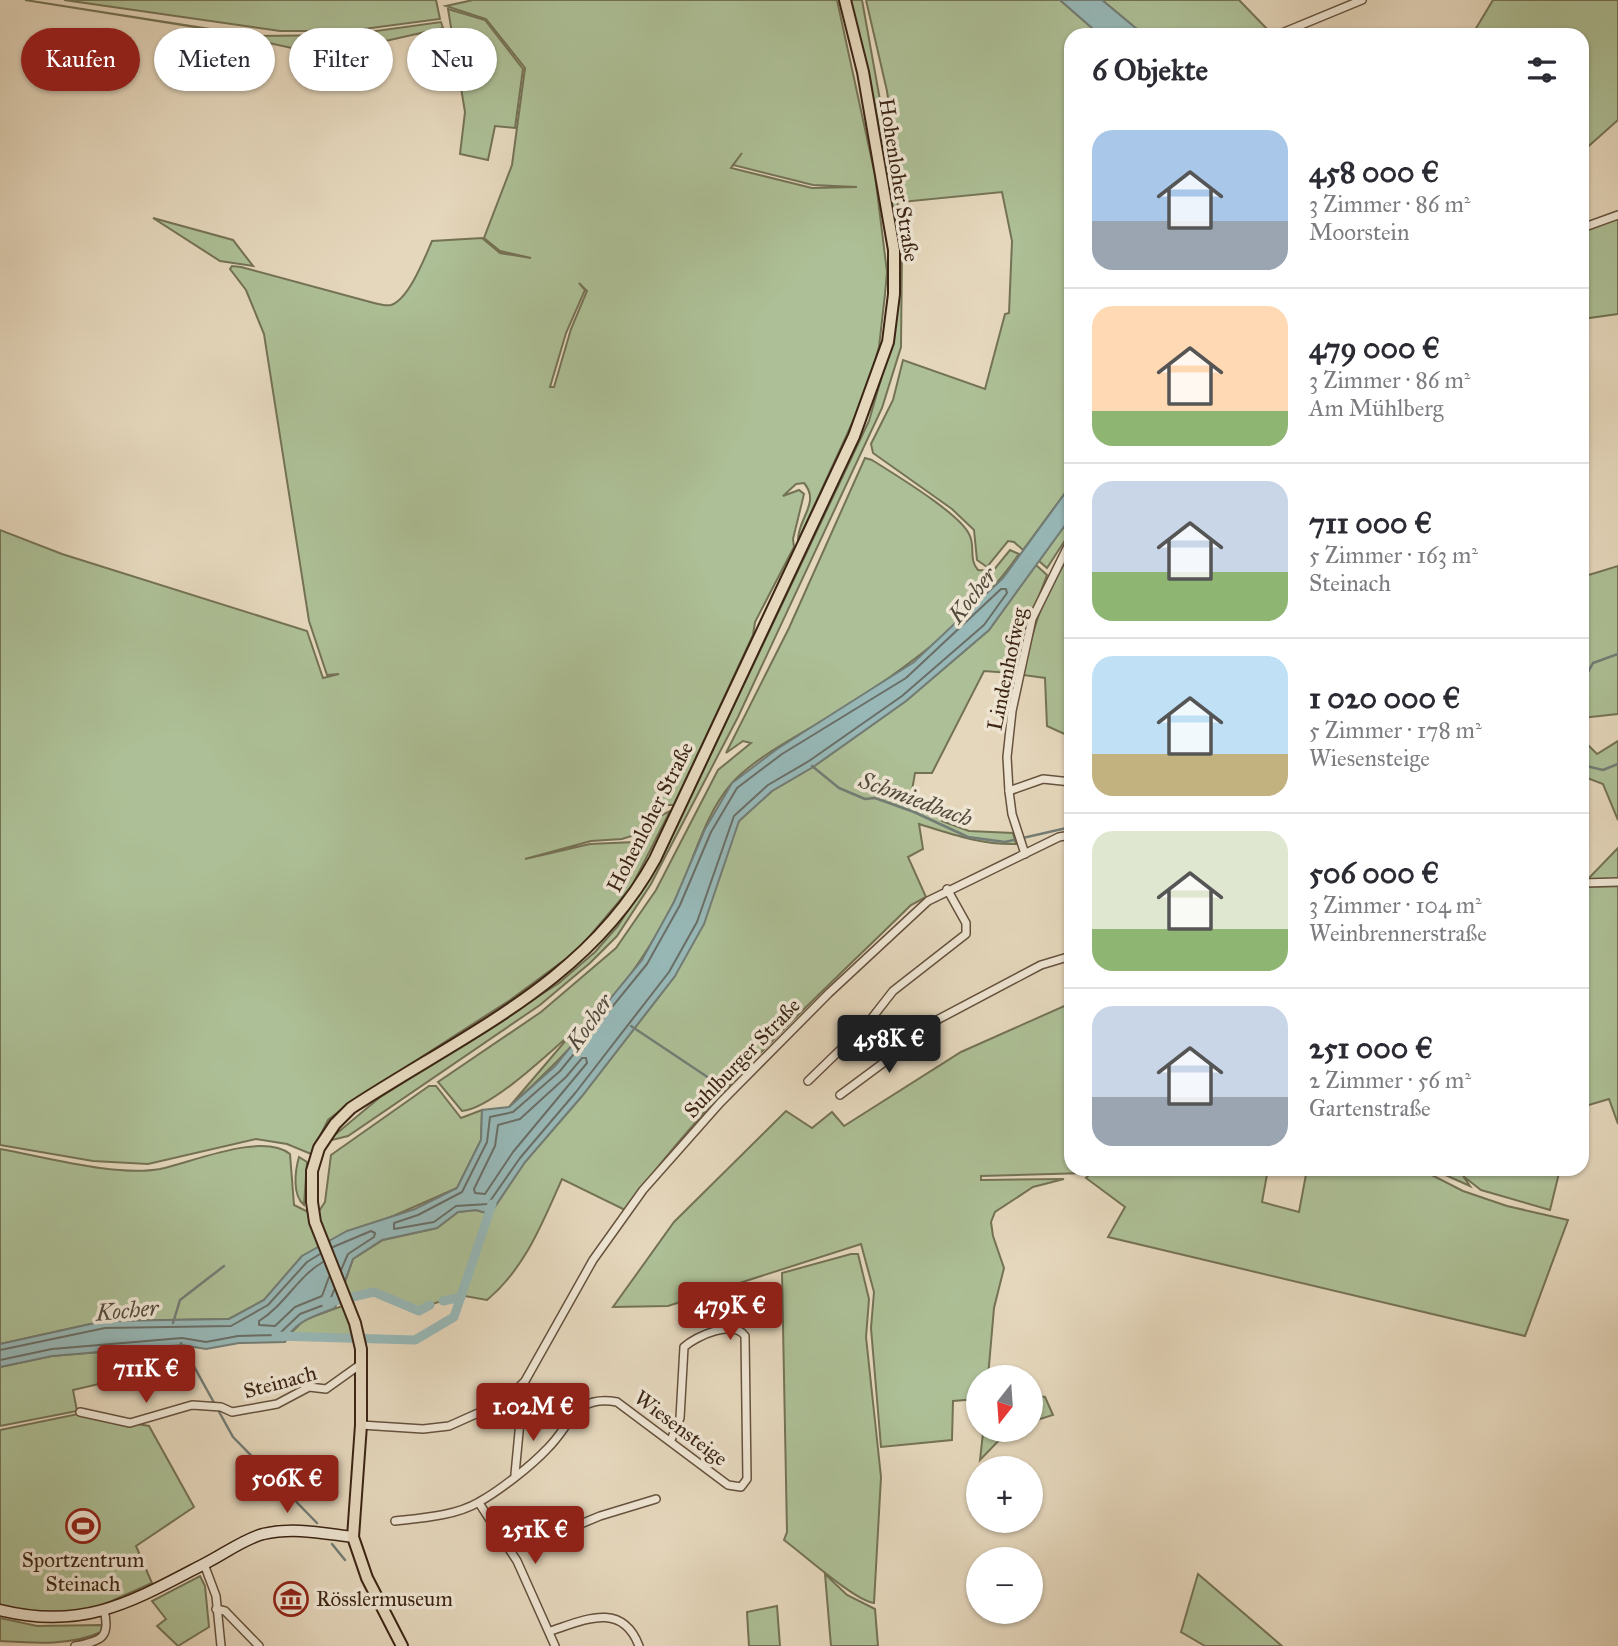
<!DOCTYPE html>
<html lang="de">
<meta charset="utf-8">
<style>
:root{--surface:#fff;--page:#f7f7f7;--text:#2b2b33;--muted:#7c7c81;--line:#e1e1e2;--accent:#8f2418}
body{margin:0;font-family:"IM FELL Great Primer",serif;background:var(--page);color:var(--text);height:100vh;display:flex;flex-direction:column;font-size:26px;white-space:nowrap}
*{box-sizing:border-box;margin:0}
p{font-size:23px;color:var(--muted)}
.icon{flex:none;width:38px;height:38px;fill:none;stroke:currentColor;stroke-width:2;stroke-linecap:round;stroke-linejoin:round}
.map{position:relative;flex:1;overflow:hidden}
.panel{position:absolute;left:1064px;top:28px;width:525px;height:1148px;display:flex;flex-direction:column;background:var(--surface);border-radius:21px;box-shadow:0 2px 5px #0004}
.panel>*{flex:none}
.top-card{position:absolute;left:21px;top:28px;width:665px;height:63px;display:flex;gap:14px}
.needle{width:46px;rotate:197deg}
.buttons{position:absolute;left:966px;top:1365px;display:grid;gap:14px}
.buttons a{display:grid;place-items:center;width:77px;height:77px;border-radius:50%;background:var(--surface);box-shadow:0 2px 5px #0004;font-size:35px}
.price{position:absolute;translate:-50% -60px;padding:0 16px;border-radius:7px;background:var(--accent);color:#fff;font-size:23px;line-height:46px;filter:drop-shadow(0 2px 4px #0008)}
.price::after{content:'';position:absolute;left:50%;top:42px;width:21px;height:16px;margin-left:-10px;background:inherit;clip-path:polygon(0 0,100% 0,50% 100%)}
.price.current{background:#222;color:#fff}
ul{padding:0;list-style:none}
li{display:flex;align-items:center;gap:21px;height:175px;padding:0 28px}
li+li{border-top:2px solid var(--line)}
li span{display:grid;place-items:center;flex:none;width:196px;height:140px;border-radius:21px;color:#555}
li>.icon{margin-inline-start:auto}
span .icon{width:84px;height:84px;fill:#fffc;stroke-width:1}
li b{font-size:30px}
h2{display:flex;justify-content:space-between;align-items:center;height:84px;padding:0 28px;font-size:30px}
.pill{padding:0 24px;border-radius:32px;background:var(--surface);box-shadow:0 2px 5px #0004;font-size:24px;line-height:63px}
.pill.current{background:var(--accent);color:#fff}
.map>svg:first-child{display:block}
.green{fill:#adbf96;stroke:#747255;stroke-width:2;fill-rule:evenodd}
.water{fill:#97b8b7;stroke:#737d76;stroke-width:2}
.lines{fill:none;stroke-linecap:round;stroke-linejoin:round}
.shore{stroke:#6a6e66;stroke-width:2}
.stream{stroke:#737d76;stroke-width:2.5}
.canal{stroke:#97b8b7;stroke-width:9}
.minor-casing{stroke:#66523e;stroke-width:10}
.secondary-casing{stroke:#3c2514;stroke-width:13}
.primary-casing{stroke:#3c2514;stroke-width:14}
.minor{stroke:#eee5d3;stroke-width:7}
.secondary{stroke:#eee5d3;stroke-width:10}
.primary{stroke:#e5d7bc;stroke-width:10}
.labels{text-anchor:middle;stroke-width:7;stroke-linejoin:round;paint-order:stroke}
.street-label{font-size:21px;fill:#3c2514;stroke:#eee5d3}
.poi-label{font-size:21px;fill:#3c2514;stroke:#eee5d3}
.water-label{font-size:23px;font-style:italic;fill:#534a3d;stroke:#eee5d3}
</style>
<div class="map">
<svg width="1618" height="1646" viewBox="0 0 1618 1646">
<rect width="100%" height="100%" fill="#e5d7bc"/>
<filter id="stains"><feTurbulence type="fractalNoise" baseFrequency=".00286" numOctaves="4"/><feColorMatrix values="0 0 0 0 .2 0 0 0 0 .09 0 0 0 0 .02 0 0 0 .5 -.17"/></filter>
<radialGradient id="worn" r=".72"><stop offset=".6" stop-color="#630" stop-opacity="0"/><stop offset="1" stop-color="#630" stop-opacity=".3"/></radialGradient>
<g class="green">
<path d="M25 0 255 36 347 35 441 22 443 28 359 47 301 50 201 28Z"/>
<path d="M64 0H436L440 19 348 31H280Z"/>
<path d="M473 0H837L875 175 887 272 885 294 879 347 866 393 798 541C797 519 821 503 804 483L796 484 783 496 799 490 804 494 793 539 794 547 755 622 753 635 674 805H662L635 835 622 839 591 841 525 859 590 844 635 842 656 818 670 811 632 886 578 950 510 1000 347 1105 328 1120 311 1154 287 1144 256 1139 148 1164 93 1161 0 1145V530L62 554 307 631 323 678 339 674 327 675 309 621 264 334 246 290 230 269 232 266 241 267 374 303C378 304 387 306 391 305 409 299 425 257 432 241L482 238 500 253 531 258 500 251 484 238 512 165 525 68 486 19 446 6ZM742 153 733 165 813 185 857 187 812 188 731 168ZM579 283 587 291 571 329 554 387H550L566 333 585 290Z"/>
<path d="M849 0H862L896 189 902 249 901 347 882 408 738 717 651 884 617 936 590 963 540 1005 348 1136 332 1140 330 1139 379 1098 559 983 595 952 618 926 662 857 869 421 893 337 896 237 890 191Z"/>
<path d="M866 0H1060L1100 35H1071V485L1023 550 1014 542 1008 541 987 567 977 560 974 530 952 509 873 453 871 444 893 400 903 360 985 389 1005 314 1009 313 1012 241 1002 192 902 202 887 91Z"/>
<path d="M1102 0H1239L1270 32 1269 35H1144Z"/>
<path d="M1493 0H1618V120L1582 152V35H1472Z"/>
<path d="M448 9 485 20 523 69 515 128 495 126 488 160 460 154 465 112Z"/>
<path d="M153 218 233 240 253 266 220 261Z"/>
<path d="M1618 218V314L1582 319V231Z"/>
<path d="M865 458 872 460C894 474 959 513 969 534 976 546 968 559 978 570L993 571 1010 550 1019 554C974 619 903 671 837 712 806 731 755 757 732 783 703 816 693 864 674 902 636 980 574 1049 509 1107L573 1032C550 1052 491 1109 462 1111L438 1082 541 1012 616 948 656 890 718 770 751 743 743 741 726 753 789 628Z"/>
<path d="M1071 517V531L1047 568 1039 561Z"/>
<path d="M1071 554V737L1047 726 1045 678 1023 675C1033 628 1042 594 1071 554Z"/>
<path d="M1036 565 1047 575 1010 673 984 671 932 773H915L911 796 919 806 941 813 942 821 969 831 1013 833 1016 844C982 845 951 834 919 824L923 849 908 857 926 897 911 905C811 1003 707 1097 625 1210L562 1179C542 1224 525 1268 487 1300L459 1295 418 1309 372 1290 339 1299 353 1259 383 1240 437 1228 458 1212 476 1210 490 1214 525 1162 582 1096 675 976 739 821 772 791 813 767 906 701 989 630Z"/>
<path d="M1618 566V714L1582 718V577Z"/>
<path d="M1582 739 1597 754 1618 741V820L1603 784 1582 776Z"/>
<path d="M1618 848V879L1586 881Z"/>
<path d="M1618 886V1124L1609 1099 1589 1105 1582 1102V887Z"/>
<path d="M1071 1003V1169H1090L1086 1173 981 1176V1180L1064 1179 1033 1187 995 1212 991 1222 993 1236 1004 1268 994 1308 988 1377H978V1399L953 1401 952 1440 881 1447 871 1328 874 1292 861 1244 668 1306 613 1307 674 1222 786 1111 812 1128 832 1112 844 1126 961 1052Z"/>
<path d="M429 1086H436L461 1118 482 1110 481 1140 457 1188 302 1256 264 1300 229 1319 104 1321 0 1344V1149C45 1157 116 1177 160 1169 193 1162 262 1132 290 1154L294 1205 308 1212 319 1211 325 1202 331 1155Z"/>
<path d="M299 1157 307 1162 304 1205C292 1195 295 1171 299 1157Z"/>
<path d="M1095 1169H1268L1262 1202 1299 1212 1307 1169H1420L1463 1191 1507 1206 1568 1220 1525 1336 1108 1237 1125 1207 1086 1178Z"/>
<path d="M1432 1169H1560L1550 1210 1481 1190 1463 1176 1470 1186Z"/>
<path d="M851 1254H858L869 1299 866 1337 881 1477 874 1603C855 1601 803 1554 784 1540L787 1532 782 1273Z"/>
<path d="M353 1302 365 1339 310 1337 285 1339 304 1320Z"/>
<path d="M182 1345 189 1363 73 1390 77 1411 0 1426V1367L52 1356Z"/>
<path d="M1031 1395 1045 1397 1053 1415 1031 1422Z"/>
<path d="M78 1414 149 1426 194 1507 136 1546 152 1583 85 1613 21 1612 0 1605V1430Z"/>
<path d="M984 1430H1009L980 1460 983 1433Z"/>
<path d="M825 1574 847 1595 875 1609 878 1646H831Z"/>
<path d="M1198 1574 1282 1646H1205L1181 1632Z"/>
<path d="M200 1576 205 1586 209 1627 178 1646 157 1626 166 1619 152 1601Z"/>
<path d="M777 1606 780 1646H749L747 1612Z"/>
<path d="M0 1618 37 1626 102 1625 101 1632C71 1646 33 1643 0 1641Z"/>
</g>
<g class="water">
<path d="M1060 0H1102L1144 35H1100Z"/>
<path d="M1071 485V517L989 630 906 701 813 767 772 791 739 821 704 924 675 976 582 1096 525 1162 490 1214 476 1210 458 1212 437 1228 382 1240 353 1259 335 1308C315 1316 294 1321 285 1342L239 1343 206 1349 182 1345 52 1356 0 1367V1344L104 1321 229 1319 264 1300 302 1256 347 1231 415 1209 457 1188 481 1140 482 1110 509 1107 555 1066 642 960 674 902 705 829 732 783 777 749 914 662 1003 578Z"/>
</g>
<g class="lines">
<g class="shore">
<path d="M1001 589H1006L1007 593 984 625 902 696 809 761 768 785 734 816 697 922 669 972 576 1092 520 1158 488 1204 456 1206 434 1222 394 1229V1223L418 1215 462 1192 487 1142 490 1117 513 1112 560 1071 647 964 680 905 711 832 737 788 782 754 906 678Z"/>
<path d="M582 1058H586L587 1063 513 1152 485 1194 475 1193 474 1189 495 1146 498 1125 520 1119 566 1077Z"/>
<path d="M333 1247 371 1231 375 1233 374 1237 348 1254 341 1270"/>
<path d="M323 1262C298 1276 285 1305 259 1321V1325L275 1326 295 1307 322 1296 329 1277"/>
<path d="M0 1350 105 1328 231 1326 268 1305 307 1262 320 1254"/>
<path d="M0 1360 52 1349 182 1338 206 1342 238 1336 278 1335 300 1314 329 1303 334 1290"/>
</g>
<g class="stream">
<path d="M1582 683 1593 663 1618 654"/>
<path d="M1582 765 1603 770 1618 764"/>
<path d="M812 766 839 788 865 799 875 798 914 812 968 837 1005 842 1071 827"/>
<path d="M631 1026 724 1088"/>
<path d="M173 1323 180 1300 224 1266"/>
<path d="M181 1343 233 1437 317 1523"/>
<path d="M332 1544 345 1560"/>
</g>
<g class="canal">
<path d="M443 1301 461 1297"/>
<path d="M326 1303 374 1292 419 1311 430 1305"/>
<path d="M276 1336 415 1340 454 1317 492 1204"/>
</g>
<g class="minor-casing">
<g id="minor">
<path d="M1277 35 1362 0"/>
<path d="M1582 228 1618 215"/>
<path d="M1009 791 1043 779 1071 782"/>
<path d="M1025 854 1012 814 1009 791 1007 757 1012 711 1032 619 1071 540"/>
<path d="M1582 883 1618 882"/>
<path d="M947 889 966 923V934L893 991 868 1023 888 1037 901 1039 1041 965 1071 956"/>
<path d="M808 1081 868 1023"/>
<path d="M840 1095 898 1052 902 1045 901 1039"/>
<path d="M80 1412 130 1423 192 1405 221 1407 232 1412 277 1404 309 1387 326 1389 361 1364"/>
<path d="M361 1425 423 1429 449 1426 505 1401 525 1381 593 1260 643 1190 720 1103 829 993 928 901 1059 837 1071 835"/>
<path d="M515 1474 522 1401 517 1390"/>
<path d="M479 1503 517 1561 555 1646"/>
<path d="M395 1521C422 1518 455 1516 479 1502 499 1491 531 1466 547 1449 572 1425 574 1394 617 1402L728 1485 741 1487 747 1479 745 1336C734 1319 696 1336 684 1347L680 1418 671 1440"/>
<path d="M505 1540 549 1537 600 1516 656 1499"/>
<path d="M204 1564 216 1596 221 1646"/>
<path d="M216 1609 225 1611 259 1646"/>
<path d="M551 1631C584 1620 622 1601 639 1646"/>
<path d="M75 1646C101 1641 111 1638 104 1610"/>
</g>
</g>
<g class="secondary-casing">
<path id="secondary" d="M0 1610C85 1631 133 1601 206 1563 224 1554 244 1539 263 1534 294 1527 321 1533 353 1537"/>
</g>
<g class="primary-casing">
<path id="primary" d="M402 1646 367 1578 353 1537 361 1425V1349L355 1323 315 1222 312 1202V1171L319 1148 335 1124 351 1108C464 1034 588 982 655 859L854 436 888 342 894 294V250L863 72 845 0"/>
</g>
<use href="#minor" class="minor"/>
<use href="#secondary" class="secondary"/>
<use href="#primary" class="primary"/>
</g>
<defs>
<g id="stadium-ring" transform="scale(1.75)"><circle r="9.5" fill="#eee5d3" stroke="#8f2418" stroke-width="1.5"/><path d="M0-5a6.5 5 0 1 0 0 10a6.5 5 0 1 0 0-10ZM-3.5-1.8h7v3.6h-7Z" fill="#8f2418"/></g>
<g id="museum-ring" transform="scale(1.75)"><circle r="9.5" fill="#eee5d3" stroke="#8f2418" stroke-width="1.5"/><path d="M0-6L6-3V-2H-6V-3ZM-5-1h2V3h-2ZM-1-1h2V3h-2ZM3-1h2V3H3ZM-6 4H6V6H-6Z" fill="#8f2418"/></g>
</defs>
<g fill-rule="evenodd">
<use href="#stadium-ring" x="83" y="1526"/>
<use href="#museum-ring" x="291" y="1599"/>
</g>
<g class="labels">
<g class="street-label">
<text transform="translate(899 180) rotate(81)" y="7">Hohenloher Straße</text>
<text transform="translate(1007 669) rotate(-78)" y="7">Lindenhofweg</text>
<text transform="translate(650 817) rotate(-63)" y="7">Hohenloher Straße</text>
<text transform="translate(742 1058) rotate(-46)" y="7">Suhlburger Straße</text>
<text transform="translate(280 1382) rotate(-15)" y="7">Steinach</text>
<text transform="translate(681 1428) rotate(37)" y="7">Wiesensteige</text>
</g>
<g class="poi-label">
<text x="83" y="1567">Sportzentrum<tspan x="83" dy="24">Steinach</tspan></text>
<text x="316" y="1606" text-anchor="start">Rösslermuseum</text>
</g>
<g class="water-label">
<text transform="translate(972 595) rotate(-52)" y="8">Kocher</text>
<text transform="translate(916 799) rotate(20)" y="8">Schmiedbach</text>
<text transform="translate(589 1022) rotate(-55)" y="8">Kocher</text>
<text transform="translate(127 1310) rotate(-5)" y="8">Kocher</text>
</g>
</g>
<rect width="100%" height="100%" filter="url(#stains)"/>
<rect width="100%" height="100%" fill="url(#worn)"/>
</svg>
<div class="buttons">
<a><svg class="needle" viewBox="-14 -14 28 28"><path d="M0-13l5 13h-10z" fill="#e53935"/><path d="M0 13l5-13h-10z" fill="#7c7c81"/></svg></a>
<a>+</a>
<a>−</a>
</div>
<b class="price current" style="left:889px;top:1075px">458K €</b>
<b class="price" style="left:730px;top:1342px">479K €</b>
<b class="price" style="left:146px;top:1405px">711K €</b>
<b class="price" style="left:533px;top:1443px">1.02M €</b>
<b class="price" style="left:287px;top:1515px">506K €</b>
<b class="price" style="left:535px;top:1566px">251K €</b>
<div class="top-card">
<a class="pill current">Kaufen</a>
<a class="pill">Mieten</a>
<a class="pill">Filter</a>
<a class="pill">Neu</a>
</div>
<section class="panel">
<h2>6 Objekte<svg class="icon" aria-label="filters" viewBox="0 0 24 24"><path d="M4 7h16M4 17h16"/><circle cx="9" cy="7" r="2"/><circle cx="15" cy="17" r="2"/></svg></h2>
<ul>
<li><span style="background:linear-gradient(#a9c7e8 65%,#9aa5b1 0)"><svg class="icon" aria-label="home" viewBox="0 0 24 24"><path d="M3 11l9-7 9 7M6 9v11h12V9"/></svg></span><div><b>458 000 €</b><p>3 Zimmer · 86 m²</p><p>Moorstein</p></div></li>
<li><span style="background:linear-gradient(#ffd9b3 75%,#8fb573 0)"><svg class="icon" aria-label="home" viewBox="0 0 24 24"><path d="M3 11l9-7 9 7M6 9v11h12V9"/></svg></span><div><b>479 000 €</b><p>3 Zimmer · 86 m²</p><p>Am Mühlberg</p></div></li>
<li><span style="background:linear-gradient(#c9d6e8 65%,#8fb573 0)"><svg class="icon" aria-label="home" viewBox="0 0 24 24"><path d="M3 11l9-7 9 7M6 9v11h12V9"/></svg></span><div><b>711 000 €</b><p>5 Zimmer · 163 m²</p><p>Steinach</p></div></li>
<li><span style="background:linear-gradient(#bfe0f5 70%,#c2b280 0)"><svg class="icon" aria-label="home" viewBox="0 0 24 24"><path d="M3 11l9-7 9 7M6 9v11h12V9"/></svg></span><div><b>1 020 000 €</b><p>5 Zimmer · 178 m²</p><p>Wiesensteige</p></div></li>
<li><span style="background:linear-gradient(#dfe7d0 70%,#8fb573 0)"><svg class="icon" aria-label="home" viewBox="0 0 24 24"><path d="M3 11l9-7 9 7M6 9v11h12V9"/></svg></span><div><b>506 000 €</b><p>3 Zimmer · 104 m²</p><p>Weinbrennerstraße</p></div></li>
<li><span style="background:linear-gradient(#c9d6e8 65%,#9aa5b1 0)"><svg class="icon" aria-label="home" viewBox="0 0 24 24"><path d="M3 11l9-7 9 7M6 9v11h12V9"/></svg></span><div><b>251 000 €</b><p>2 Zimmer · 56 m²</p><p>Gartenstraße</p></div></li>
</ul>
</section>
</div>
